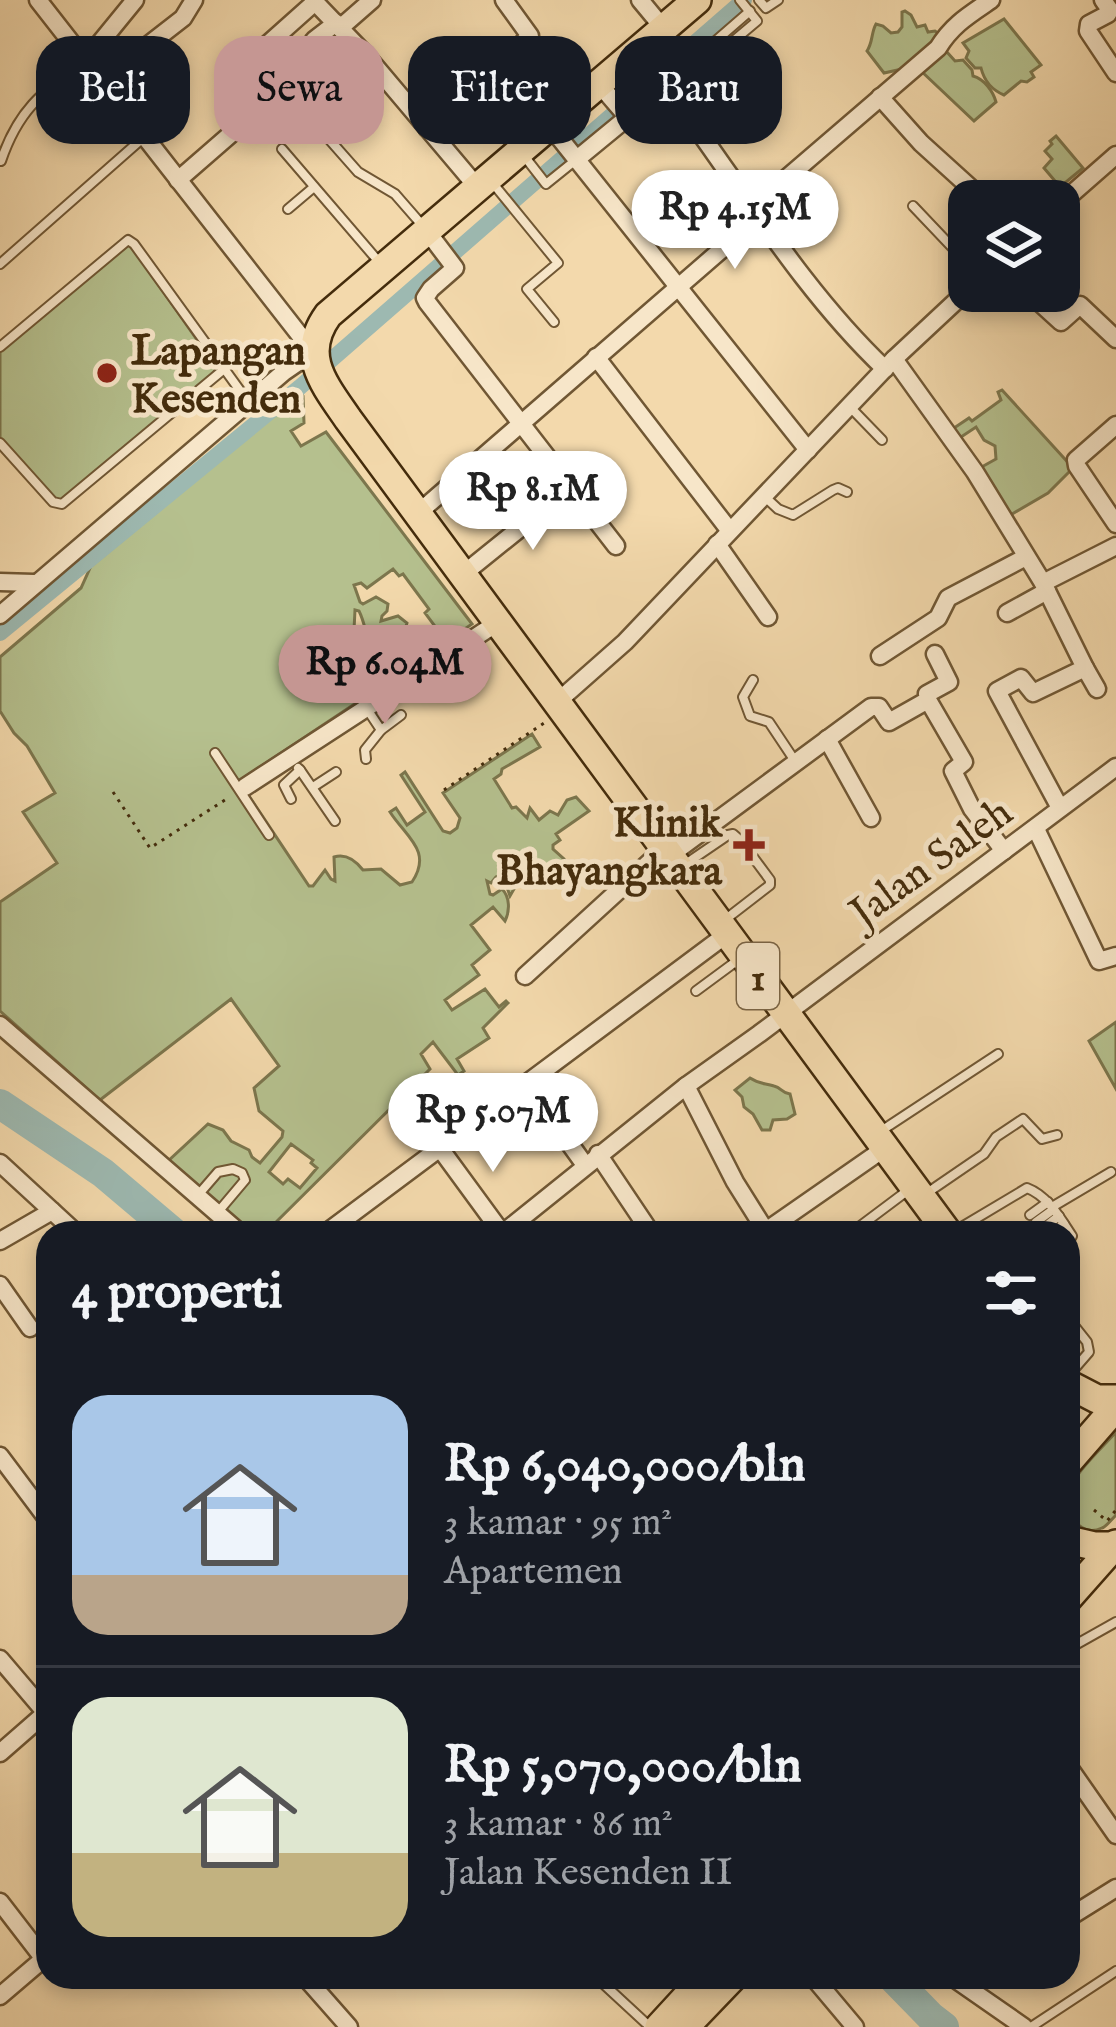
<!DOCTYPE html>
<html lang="id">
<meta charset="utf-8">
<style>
:root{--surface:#171b24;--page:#20242c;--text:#f1f3f6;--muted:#9ea1a6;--line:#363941;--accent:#c59692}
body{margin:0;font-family:"IM FELL English",serif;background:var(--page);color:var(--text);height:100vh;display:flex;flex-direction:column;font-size:45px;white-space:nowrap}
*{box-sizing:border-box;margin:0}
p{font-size:39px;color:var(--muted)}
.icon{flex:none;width:66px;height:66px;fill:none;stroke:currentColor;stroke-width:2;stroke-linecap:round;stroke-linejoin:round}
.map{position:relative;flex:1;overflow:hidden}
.sheet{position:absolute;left:36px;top:1221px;width:1044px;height:768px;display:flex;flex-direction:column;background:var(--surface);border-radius:36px;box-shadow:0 6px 18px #0003}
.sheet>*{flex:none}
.banner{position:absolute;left:36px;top:36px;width:1044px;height:108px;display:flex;gap:24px}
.buttons{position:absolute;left:948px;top:180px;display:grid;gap:24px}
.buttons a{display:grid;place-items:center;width:132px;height:132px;border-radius:24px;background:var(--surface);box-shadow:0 6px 18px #0003;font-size:60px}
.price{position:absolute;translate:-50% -102px;padding:0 27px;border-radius:42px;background:#fff;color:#222;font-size:39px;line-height:78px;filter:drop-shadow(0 3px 6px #0008)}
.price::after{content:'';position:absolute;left:50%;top:72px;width:36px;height:27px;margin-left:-18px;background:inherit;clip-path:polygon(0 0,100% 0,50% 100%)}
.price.current{background:var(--accent);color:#111}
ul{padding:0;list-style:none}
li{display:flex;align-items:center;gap:36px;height:300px;padding:0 36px}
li+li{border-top:3px solid var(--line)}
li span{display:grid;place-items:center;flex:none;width:336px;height:240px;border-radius:36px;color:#555}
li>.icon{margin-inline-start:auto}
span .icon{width:144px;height:144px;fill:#fffc;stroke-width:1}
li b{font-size:51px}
h2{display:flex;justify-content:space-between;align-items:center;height:144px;padding:0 36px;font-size:51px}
.chip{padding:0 42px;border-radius:36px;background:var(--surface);box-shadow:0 6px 18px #0003;font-size:42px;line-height:108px}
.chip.current{background:var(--accent);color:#111}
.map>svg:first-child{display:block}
.green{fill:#b5c08e;stroke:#7c764d;stroke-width:3;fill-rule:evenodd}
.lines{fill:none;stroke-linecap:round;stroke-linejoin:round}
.canal{stroke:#9db9b1;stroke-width:16}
.river{stroke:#9db9b1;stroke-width:30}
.service-casing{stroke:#705734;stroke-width:12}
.minor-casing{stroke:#705734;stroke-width:21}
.trunk-casing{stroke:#442c0c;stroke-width:32}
.path{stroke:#442c0c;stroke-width:3;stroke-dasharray:3 6;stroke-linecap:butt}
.service{stroke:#f7e6c9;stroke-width:8}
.minor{stroke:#f7e6c9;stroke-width:16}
.trunk{stroke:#f3d9ac;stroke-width:27}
.poi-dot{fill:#8f2418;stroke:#f7e6c9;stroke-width:4.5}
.labels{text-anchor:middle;stroke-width:10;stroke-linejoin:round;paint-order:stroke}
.shield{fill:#f7e6c9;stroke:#7a6445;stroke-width:3}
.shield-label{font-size:39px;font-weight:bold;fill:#442c0c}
.poi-label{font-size:42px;font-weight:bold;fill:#442c0c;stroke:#f7e6c9;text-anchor:start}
.street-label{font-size:42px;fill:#442c0c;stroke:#f7e6c9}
</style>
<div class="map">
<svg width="1116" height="2027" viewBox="0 0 1116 2027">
<rect width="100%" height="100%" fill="#f3d9ac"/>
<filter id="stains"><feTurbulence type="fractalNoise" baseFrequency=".00167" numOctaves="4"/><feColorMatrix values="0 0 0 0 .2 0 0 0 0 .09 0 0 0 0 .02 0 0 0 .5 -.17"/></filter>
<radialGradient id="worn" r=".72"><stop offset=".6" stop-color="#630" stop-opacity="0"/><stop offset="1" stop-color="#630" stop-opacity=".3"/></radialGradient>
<g class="green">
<path d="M905 11 911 15 917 27 925 25 928 32 935 31 941 35 902 69 884 73 867 51C873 42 871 33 876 24L883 26 891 33 898 32 902 27V12Z"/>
<path d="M1004 19 1041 65 1031 72 1034 77 1027 82 1021 81 1004 95C992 90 984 80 981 68H975L966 58 969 51 963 43Z"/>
<path d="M946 51 955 61 963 60 972 70 973 76C984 79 993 91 996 102L974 121 920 70Z"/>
<path d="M1056 136 1083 168 1060 187 1044 168 1052 159 1045 151 1052 144 1050 141Z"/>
<path d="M125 244H130L216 367 213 375 63 501 55 499 0 439V350Z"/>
<path d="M1002 390 1073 468 1048 493 1007 517 978 469 996 459 995 446 984 440 976 427 958 439 951 430 969 418 972 421 1001 400 998 392Z"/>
<path d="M301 393 303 396 304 423 291 431 301 446 326 432 472 624 392 679 387 671 416 650 420 637 433 638 440 633 425 613 429 609 403 574 399 576 393 569 367 588 361 583 354 585 360 602 363 604 376 597 388 604 387 611 382 616 381 621 398 616 407 623C404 637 388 647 374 650 365 637 366 625 359 611L355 610 354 630 377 689 239 781 309 886H313L325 870 331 879 335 881 334 857C346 853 356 861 363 870L381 869 400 885 412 882C433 851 406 837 390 812L396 808 407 825 425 812 401 775 405 772 443 831 450 833 457 828 460 818 443 793 532 734 540 747 502 769 501 774 494 779 512 808 516 807 527 818 530 808 539 820 550 811 558 815 567 800 576 797 589 811 556 834 560 840 553 845V849L564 859 570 869 555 878C544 876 533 889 523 884 527 873 537 864 528 853L512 873 514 889 510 896 503 876 496 877 491 883 487 881 490 894 493 895 502 889C510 897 510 911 505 921L493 907 471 925 490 950 472 965 479 975 445 1000 452 1010 485 989 499 1007 506 1001 508 1003 483 1028 489 1038 457 1059 464 1071 458 1075 433 1042 421 1054 430 1069 265 1233H246L166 1163 208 1124 223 1130 231 1141 249 1150 252 1157 260 1163 282 1137 283 1131 259 1111 254 1088 279 1066 231 999 100 1100 0 1011V902L57 863 23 812 55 793 27 746 14 733 0 711V657L81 588 91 566ZM291 1144 313 1160 311 1163 317 1168 300 1188 288 1179 283 1184 269 1172Z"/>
<path d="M1116 1022V1089L1089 1041Z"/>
<path d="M750 1078C759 1084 764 1083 774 1086 782 1088 781 1093 790 1094L795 1114 787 1119 773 1120 770 1130H762L753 1114 744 1107 742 1097 735 1090Z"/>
<path d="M1116 1432V1515C1113 1518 1106 1527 1102 1528 1080 1538 1065 1513 1068 1494 1071 1476 1103 1447 1116 1432Z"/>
</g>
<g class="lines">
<path class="canal" d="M0 633 300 387 744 0"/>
<g class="river">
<path d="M0 1104 103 1173 174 1233"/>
<path d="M892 1977 931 2017 944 2027"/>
</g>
<g class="service-casing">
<g id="service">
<path d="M759 0 766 8 778 0"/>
<path d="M712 44 750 11"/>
<path d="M719 53 757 21 740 0"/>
<path d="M328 138 358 172 395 194 422 225"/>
<path d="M282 149 379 262"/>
<path d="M525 157 546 184 577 159"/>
<path d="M1 161C19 108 43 92 86 60"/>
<path d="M491 181 558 263 527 289 554 322"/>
<path d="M913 206 969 265"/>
<path d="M288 209 314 187"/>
<path d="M0 264 143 138"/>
<path d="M0 347 128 240 134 244 249 403"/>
<path d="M851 408 882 440"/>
<path d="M0 443 53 502 62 504 223 370"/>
<path d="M765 497 778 509 793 515 833 490 838 488 847 492"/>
<path d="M368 634 375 660 391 690"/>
<path d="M753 680 743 697 750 716 769 722 795 761"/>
<path d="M381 730 401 715"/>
<path d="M215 753 269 835"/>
<path d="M366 759 365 750 381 730 367 709"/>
<path d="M300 770 335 821"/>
<path d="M313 787 336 772"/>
<path d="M291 799 284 785 300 770 298 768"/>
<path d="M684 865 728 835 733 834 741 841"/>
<path d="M726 919 770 885V880L750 853"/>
<path d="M696 991 738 960"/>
<path d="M881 1131 998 1054"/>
<path d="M927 1193 984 1154 996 1137 1023 1119 1042 1139 1057 1135"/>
<path d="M199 1194 218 1172 233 1169 242 1173 245 1180 218 1212"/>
<path d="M1052 1207 1111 1172"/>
<path d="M1030 1215 1048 1202"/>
<path d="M1036 1222 1054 1209"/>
<path d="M1041 1230 1059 1216"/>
<path d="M955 1231 1027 1188C1048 1196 1060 1218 1072 1236L1068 1243"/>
<path d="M851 1233 907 1191"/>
<path d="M1006 1233V1232"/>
<path d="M1051 1233 1064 1224"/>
<path d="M1068 1318 1087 1342 1089 1352 1069 1375"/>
<path d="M1068 1649 1116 1622"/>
<path d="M596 1977 650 2027"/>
<path d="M1031 2027 1116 1971"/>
</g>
</g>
<g class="minor-casing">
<g id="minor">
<path d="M313 0 364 53 478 188"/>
<path d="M640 0 664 29"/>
<path d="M1103 0 1110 10 1108 14 1089 24 1088 31 1116 73"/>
<path d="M340 28 372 0"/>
<path d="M638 51C723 154 787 276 885 369"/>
<path d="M86 60 135 0"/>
<path d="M501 64 530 36 504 0"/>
<path d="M241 68 315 2"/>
<path d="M599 84 630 120"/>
<path d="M880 97 921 143 985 201"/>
<path d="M139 125 134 111 139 58 147 46 183 18 194 0"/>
<path d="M550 126 808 450"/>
<path d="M427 128 493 70"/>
<path d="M577 159 622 122 637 118 670 92"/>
<path d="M178 180 324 53 314 40 336 23"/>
<path d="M1059 205 1116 155"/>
<path d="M753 207 938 48C952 25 969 15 991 0"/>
<path d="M427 231 455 268 431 289 425 298 427 302 616 546"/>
<path d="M1027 291 1061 322 1080 305 1116 339"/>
<path d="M596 357 730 531"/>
<path d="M894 359 975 472 1043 583 1116 546"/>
<path d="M1116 425 1076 460 1077 466 1116 524"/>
<path d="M417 514 759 217"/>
<path d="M717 544 768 617"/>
<path d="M462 575 570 488"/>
<path d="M0 582 34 583"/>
<path d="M1043 583 1085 668 1033 693 1021 678 997 691 1060 808"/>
<path d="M1007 613 1047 591"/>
<path d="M0 615 284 372 313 352 38 0"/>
<path d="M880 656 938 618 948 598 1026 557"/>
<path d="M1085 668 1097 689"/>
<path d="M928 700 964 762 953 771 972 809 1004 851"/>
<path d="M556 703 625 642 894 359 969 289"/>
<path d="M827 739 871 818"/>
<path d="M245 787 497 623"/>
<path d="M1036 829 1099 961 1116 956"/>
<path d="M669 856 871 707H879L889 722 928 700 927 694 949 682 935 654"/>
<path d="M525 976 664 849"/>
<path d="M0 1025 240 1233"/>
<path d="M526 1083 585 1165"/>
<path d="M686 1086 735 1182 767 1233"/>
<path d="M439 1147 502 1233"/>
<path d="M598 1154 651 1233"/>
<path d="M0 1163 76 1233"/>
<path d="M326 1233 727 934"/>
<path d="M503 1233 686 1086 759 1034 1116 767"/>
<path d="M757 1233 770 1228 885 1148"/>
<path d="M0 1241 52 1211"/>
<path d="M0 1285 30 1328"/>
<path d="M0 1456 48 1520"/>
<path d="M0 1659 46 1713"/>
<path d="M0 1753 48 1711"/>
<path d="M1068 1766 1116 1835"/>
<path d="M0 1902 44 1959"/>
<path d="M1068 1918 1116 1888"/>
<path d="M305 1977 349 2027"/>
<path d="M813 1977 855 2027"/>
<path d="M952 1977 1024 2027"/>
<path d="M0 1996 48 1955"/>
</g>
</g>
<g class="trunk-casing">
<g id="trunk">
<path d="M697 0 328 315C299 355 324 384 348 419L948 1233"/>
<path d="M1068 1384 1097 1399H1116"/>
<path d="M1068 1462 1116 1407"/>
<path d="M1068 1540 1094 1546H1114"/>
<path d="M1068 1598 1116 1544"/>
<path d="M659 2027 705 1977"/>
<path d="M685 2027 733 1977"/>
</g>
</g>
<g class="path">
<path d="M444 790 547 721"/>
<path d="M113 792 150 848 228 798"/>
<path d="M1068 1487 1078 1496"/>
<path d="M1094 1510 1107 1521 1116 1510"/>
</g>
<use href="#service" class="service"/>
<use href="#minor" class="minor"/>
<use href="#trunk" class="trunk"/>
</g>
<g class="poi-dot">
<circle cx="107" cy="373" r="12"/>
<path d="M743 827h12v12h12v12h-12v12h-12v-12h-12v-12h12z"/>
</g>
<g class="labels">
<rect class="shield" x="737" y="943" width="42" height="66" rx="9"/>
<g class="shield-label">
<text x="758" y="990">1</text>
</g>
<g class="poi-label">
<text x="131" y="364">Lapangan<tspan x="131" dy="48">Kesenden</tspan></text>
<text x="722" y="836" text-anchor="end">Klinik<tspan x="722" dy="48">Bhayangkara</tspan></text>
</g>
<g class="street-label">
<text transform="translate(930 861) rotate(-36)" y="15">Jalan Saleh</text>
</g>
</g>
<rect width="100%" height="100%" filter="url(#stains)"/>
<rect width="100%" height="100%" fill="url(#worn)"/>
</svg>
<div class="buttons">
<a><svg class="icon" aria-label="layers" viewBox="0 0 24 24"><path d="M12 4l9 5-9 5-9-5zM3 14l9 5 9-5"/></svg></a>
</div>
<b class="price" style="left:735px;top:272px">Rp 4.15M</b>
<b class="price" style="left:533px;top:553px">Rp 8.1M</b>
<b class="price current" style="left:385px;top:727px">Rp 6.04M</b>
<b class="price" style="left:493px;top:1175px">Rp 5.07M</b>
<div class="banner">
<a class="chip">Beli</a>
<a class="chip current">Sewa</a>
<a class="chip">Filter</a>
<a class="chip">Baru</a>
</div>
<section class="sheet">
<h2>4 properti<svg class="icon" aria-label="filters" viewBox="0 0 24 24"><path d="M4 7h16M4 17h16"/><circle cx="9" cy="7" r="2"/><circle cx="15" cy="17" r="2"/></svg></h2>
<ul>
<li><span style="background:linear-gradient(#a9c7e8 75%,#b9a48a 0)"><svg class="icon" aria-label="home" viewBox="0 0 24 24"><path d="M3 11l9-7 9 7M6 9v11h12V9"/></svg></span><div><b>Rp 6,040,000/bln</b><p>3 kamar · 95 m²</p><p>Apartemen</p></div></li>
<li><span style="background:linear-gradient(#dfe7d0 65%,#c2b280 0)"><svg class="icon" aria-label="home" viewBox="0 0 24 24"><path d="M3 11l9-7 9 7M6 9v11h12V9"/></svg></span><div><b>Rp 5,070,000/bln</b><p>3 kamar · 86 m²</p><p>Jalan Kesenden II</p></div></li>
</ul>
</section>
</div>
